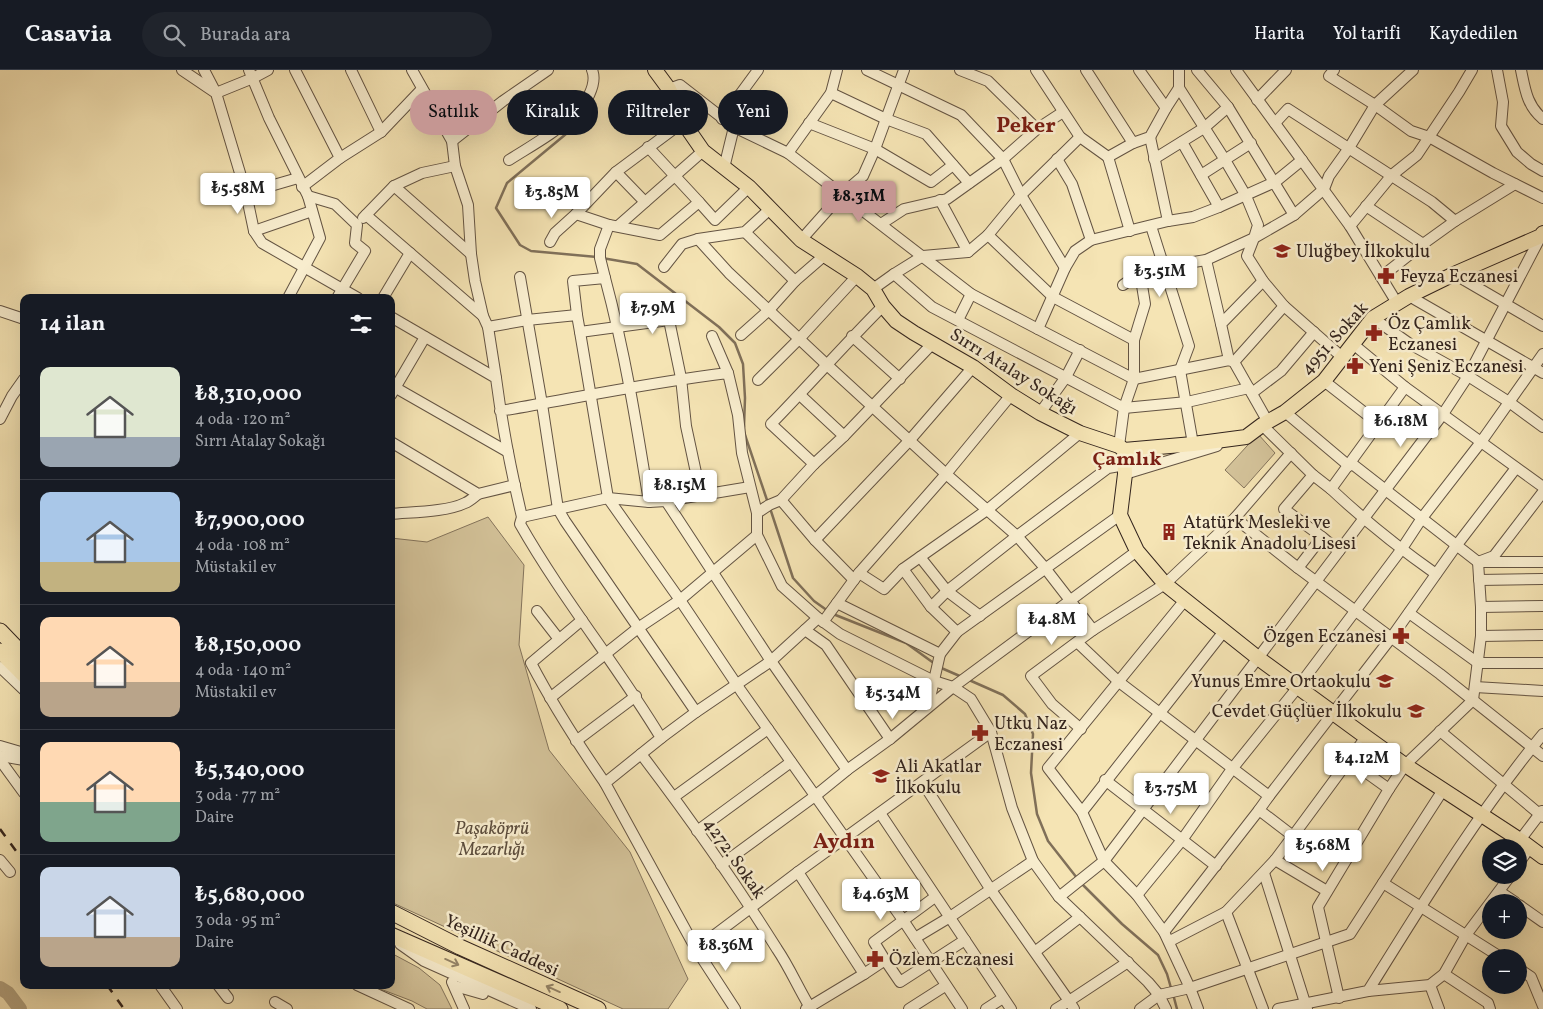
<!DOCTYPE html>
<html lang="tr">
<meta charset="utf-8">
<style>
:root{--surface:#171b24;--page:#20242c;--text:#f1f3f6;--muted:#9ea1a6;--line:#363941;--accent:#c59692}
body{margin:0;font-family:Vollkorn,serif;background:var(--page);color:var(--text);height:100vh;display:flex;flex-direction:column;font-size:19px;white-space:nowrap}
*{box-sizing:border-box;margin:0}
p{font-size:16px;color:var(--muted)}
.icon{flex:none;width:28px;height:28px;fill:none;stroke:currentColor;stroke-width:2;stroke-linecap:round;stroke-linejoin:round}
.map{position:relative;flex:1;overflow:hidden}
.panel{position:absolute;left:20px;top:224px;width:375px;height:695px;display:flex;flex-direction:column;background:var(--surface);border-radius:10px;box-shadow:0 5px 20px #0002}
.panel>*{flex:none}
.hud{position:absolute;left:410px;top:20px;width:475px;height:45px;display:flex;gap:10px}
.tools{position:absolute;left:1482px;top:769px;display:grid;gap:10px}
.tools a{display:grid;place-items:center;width:45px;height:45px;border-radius:50%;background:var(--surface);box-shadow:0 5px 20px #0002;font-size:25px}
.price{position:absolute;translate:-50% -42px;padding:0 11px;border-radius:5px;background:#fff;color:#222;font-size:16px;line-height:32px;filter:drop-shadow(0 1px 2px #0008)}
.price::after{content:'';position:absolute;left:50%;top:30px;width:15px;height:11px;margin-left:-8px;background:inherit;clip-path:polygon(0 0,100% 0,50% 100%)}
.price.active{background:var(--accent);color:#111}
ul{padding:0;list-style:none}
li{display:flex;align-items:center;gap:15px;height:125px;padding:0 20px}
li+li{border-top:1px solid var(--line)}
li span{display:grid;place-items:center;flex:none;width:140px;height:100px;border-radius:10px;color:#555}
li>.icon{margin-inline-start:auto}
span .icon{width:60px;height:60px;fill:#fffc;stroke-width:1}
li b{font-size:21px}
h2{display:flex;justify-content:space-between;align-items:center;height:60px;padding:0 20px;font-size:21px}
.tag{padding:0 18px;border-radius:22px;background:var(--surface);box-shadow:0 5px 20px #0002;font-size:18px;line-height:45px}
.tag.active{background:var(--accent);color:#111}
header{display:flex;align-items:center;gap:30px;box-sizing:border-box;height:70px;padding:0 25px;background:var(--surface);border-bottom:1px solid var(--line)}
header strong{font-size:24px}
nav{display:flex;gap:28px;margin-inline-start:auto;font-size:18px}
.search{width:350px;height:45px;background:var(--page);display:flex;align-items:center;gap:12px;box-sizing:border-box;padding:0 18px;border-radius:28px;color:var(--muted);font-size:19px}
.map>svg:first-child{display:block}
.green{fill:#d4c39a;stroke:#84745c}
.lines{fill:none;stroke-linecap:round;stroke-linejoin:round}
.stream{stroke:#807059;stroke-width:2.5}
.river{stroke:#b3a381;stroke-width:14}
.minor-casing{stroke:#645443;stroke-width:12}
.major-casing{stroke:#33241d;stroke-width:16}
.highway-casing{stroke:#33241d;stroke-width:17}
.minor{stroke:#f8edce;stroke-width:10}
.major{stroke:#f5e4b4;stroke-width:14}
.highway{stroke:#f5e4b4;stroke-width:15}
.rail{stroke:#33241d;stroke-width:2.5;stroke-dasharray:9 9;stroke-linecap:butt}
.oneway{stroke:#948468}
.labels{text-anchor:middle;stroke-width:5;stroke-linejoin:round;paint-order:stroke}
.poi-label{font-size:18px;fill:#33241d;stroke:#f8edce;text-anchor:start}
.street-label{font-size:18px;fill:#33241d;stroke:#f8edce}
.park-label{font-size:18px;font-style:italic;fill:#5b4c3c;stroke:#f8edce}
.quarter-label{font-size:20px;font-weight:bold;fill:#7a1f14;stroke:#f8edce}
.district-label{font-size:22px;font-weight:bold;fill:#7a1f14;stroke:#f8edce}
</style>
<header>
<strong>Casavia</strong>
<div class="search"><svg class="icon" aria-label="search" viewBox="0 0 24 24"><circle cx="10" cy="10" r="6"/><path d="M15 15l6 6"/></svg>Burada ara</div>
<nav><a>Harita</a><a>Yol tarifi</a><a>Kaydedilen</a></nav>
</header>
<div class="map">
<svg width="1543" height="939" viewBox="0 0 1543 939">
<rect width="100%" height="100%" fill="#f5e4b4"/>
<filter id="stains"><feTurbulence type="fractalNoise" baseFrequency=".004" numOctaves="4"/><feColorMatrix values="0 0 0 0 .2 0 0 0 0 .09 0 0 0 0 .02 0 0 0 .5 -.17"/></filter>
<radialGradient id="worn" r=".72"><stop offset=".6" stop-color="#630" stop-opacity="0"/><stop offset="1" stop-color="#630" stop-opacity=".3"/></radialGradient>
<g class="green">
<path d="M1258 364 1275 383 1244 418 1225 400Z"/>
<path d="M488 447 524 495 519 575 549 680 630 782 688 909 668 939H623L391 832V468L427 472Z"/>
<path d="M391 883 419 898 440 915 452 939H427L412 931 370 915H391Z"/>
</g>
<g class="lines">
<g class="stream">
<path d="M589 34 587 40 566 64 507 113 496 138 520 175 531 181 597 187"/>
<path d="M602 188 637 194 719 257 735 273 743 294 745 328 744 357"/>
<path d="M744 362 768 433"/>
<path d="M770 438 793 508 814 531 828 541"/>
<path d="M833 544 906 573 935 594"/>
<path d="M939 597 962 607"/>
<path d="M969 610 1003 625 1025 644 1033 664 1031 703 1037 744 1048 771 1077 808"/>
<path d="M1081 813 1122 854 1158 885 1167 904 1171 918"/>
<path d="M1173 924 1177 939"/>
</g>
<path class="river" d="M0 918 8 923 20 939"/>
<g class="minor-casing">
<g id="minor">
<path d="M182 0 216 23 246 123 254 161 262 173 358 228"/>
<path d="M204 0 216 23 253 8 268 0"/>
<path d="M249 0 269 48 308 126 320 168 288 228"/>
<path d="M295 0 340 88 302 117"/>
<path d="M351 0 381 62"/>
<path d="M412 0 452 71 455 96 468 135 471 184 475 211 483 246 488 257 496 308"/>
<path d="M837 0 831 23 788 83 971 224 1038 259"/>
<path d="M867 0 961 45 1003 89 1021 125 1065 198"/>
<path d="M960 0 988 11 1037 59"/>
<path d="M1036 0 1080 67 1108 87 1133 73 1150 67 1166 38 1139 0"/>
<path d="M1086 0 1133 73"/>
<path d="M1197 0 1228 37 1294 145"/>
<path d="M1236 0 1350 156 1397 233"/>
<path d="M1334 0 1329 6 1375 35 1411 61 1429 67 1493 103 1543 128"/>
<path d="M1497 0 1503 32 1501 56 1517 82 1531 94 1543 101"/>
<path d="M1521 0C1525 19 1527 36 1543 49"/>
<path d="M669 19 680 15 734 57 788 83"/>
<path d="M831 23 886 49 926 64 969 113"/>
<path d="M1257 30 1286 0"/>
<path d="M1166 38 1179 18"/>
<path d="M722 49 758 0"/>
<path d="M683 52 616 102 576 144 609 155 660 165 699 132 715 150 749 117"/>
<path d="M809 53 875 79 931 112 953 95"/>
<path d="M1275 53 1288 39 1432 132 1455 151 1423 174 1381 207"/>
<path d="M1150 67 1168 151"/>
<path d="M452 71 503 31 548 0"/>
<path d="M1182 72 1219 137"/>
<path d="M648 77 699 132"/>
<path d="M1108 87 1130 161"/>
<path d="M340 88 381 62 422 19"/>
<path d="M1057 89 1072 114 1091 170"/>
<path d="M1154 89 1204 58 1228 37"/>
<path d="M509 90C531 76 555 63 574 45 585 36 598 14 592 0"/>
<path d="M724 98 734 57"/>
<path d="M616 102 645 132"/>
<path d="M1201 105 1251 73"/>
<path d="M394 116 471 184"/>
<path d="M246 123 298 108"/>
<path d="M308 126 335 134 357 155 355 173 365 181 337 228"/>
<path d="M940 130 968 182"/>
<path d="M1366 136 1423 174"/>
<path d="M771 138 745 162 698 169 729 203 826 294 946 404 1017 466 1045 498 1093 560"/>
<path d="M366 145 483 246"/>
<path d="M363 148 394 116 422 103 455 96"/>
<path d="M1455 151 1515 114"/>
<path d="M881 154 904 139 947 129 1003 89 1037 59 1063 42"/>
<path d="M618 156 703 81"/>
<path d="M1151 156 1189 276 1180 300 1193 374"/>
<path d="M1350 156 1392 105 1417 85 1459 22 1472 0"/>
<path d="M254 161 312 141"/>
<path d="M988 165 1053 227 1134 270V309L1124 338 1119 376"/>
<path d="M801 170 842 124 863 106 875 79 904 0"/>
<path d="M550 172 555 163 576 144"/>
<path d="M1206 190 1221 254"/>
<path d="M664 197 682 174 698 169"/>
<path d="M894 204 932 237 1124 338 1187 332 1249 318"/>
<path d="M1454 204 1543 256"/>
<path d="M520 207 542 334 558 439 565 451 696 642 661 668"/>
<path d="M605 208 600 188V179L609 155"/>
<path d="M795 211 825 185"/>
<path d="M1123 215 1140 203 1163 197 1206 190 1254 168 1258 155 1246 126 1225 90 1179 18V0"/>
<path d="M873 219 894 204 923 186 968 182 988 165 1021 125 1080 67"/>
<path d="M1409 226 1543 303"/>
<path d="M383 228 410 183"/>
<path d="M0 241 24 249"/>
<path d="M577 245 573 211 605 208C625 282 637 357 649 432"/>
<path d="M391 247 496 308C502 354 511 401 522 447L520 454C562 528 617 595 661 668L605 713 696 879 798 802 991 662 971 629 953 617 934 611 840 564 818 548 782 516 757 465V443L742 383 738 345 728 303C652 312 576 328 500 341"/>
<path d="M1373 248 1410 274 1468 306 1509 332 1543 357"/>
<path d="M958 250 971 224"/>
<path d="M488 257 527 250 577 245 580 262 669 250 681 308 686 356 701 426"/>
<path d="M580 262 608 428 680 530 741 621 903 850 962 939"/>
<path d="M741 265 769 240 795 211 745 162"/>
<path d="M712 266 728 303"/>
<path d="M852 266 900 309"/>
<path d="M1134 270 1145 234 1140 203"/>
<path d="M1543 284 1481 372 1543 417"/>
<path d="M1342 287 1284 236 1263 211 1247 186 1254 168 1294 145 1324 119 1329 106 1349 78 1375 35 1413 0"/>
<path d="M1229 290 1221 254 1263 211"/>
<path d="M1234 292 1284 236"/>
<path d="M758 310 799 269 857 206"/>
<path d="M1324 311 1379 354"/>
<path d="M1405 317 1331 419C1364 450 1399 478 1436 504"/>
<path d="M396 318 508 382"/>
<path d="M1252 323 1281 301 1314 262"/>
<path d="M391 325 425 267"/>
<path d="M800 325 844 366 814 394"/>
<path d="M1285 342 1349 396"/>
<path d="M1040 343 1066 307 1080 280"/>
<path d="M0 349 12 326 24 309"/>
<path d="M1268 352 1234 292 1229 290 1134 309 1038 259 1065 198 1075 181 1091 170 1168 151 1193 147 1219 137 1275 112 1302 90"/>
<path d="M1262 355 1313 405 1331 419"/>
<path d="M844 366 933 273"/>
<path d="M391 372 478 424 515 415"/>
<path d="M1351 393 1478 492H1543"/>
<path d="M1125 404 1217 376"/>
<path d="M1313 405 1284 439 1322 467"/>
<path d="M781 430 815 470 909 371 973 297"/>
<path d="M666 431 771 591 847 700 815 726 721 795"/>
<path d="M757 443 769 435 781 430 814 394 771 354C809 315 845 274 883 236"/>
<path d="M391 444C412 442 447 442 465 433 470 431 474 427 478 424"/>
<path d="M522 447 608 428 649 432 666 431 750 417"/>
<path d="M1235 448 1298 498 1440 604 1543 686"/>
<path d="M815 470 854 510"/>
<path d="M920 487 987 440 1080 363"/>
<path d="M1298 498 1322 467 1339 481"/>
<path d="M903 499 931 537 957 562"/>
<path d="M859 503 884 519 903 499 920 487 947 521 1017 466 1108 398 1125 395"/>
<path d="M1479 510 1543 509"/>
<path d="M1185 530 1048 698 1082 742 1104 791 1137 825 1164 862 1190 918 1198 939"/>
<path d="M931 537 947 521 980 546"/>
<path d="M1481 537 1543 536"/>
<path d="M537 541 558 568"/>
<path d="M1409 543 1478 593H1543"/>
<path d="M582 550 531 593C553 635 578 674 605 713"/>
<path d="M823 552 837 533"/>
<path d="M805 560 826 575 890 669"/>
<path d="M1481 566 1543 565"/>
<path d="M1078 573 1119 612 1269 726 1259 740 1293 766 1366 667"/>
<path d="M940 584 957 562 1120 445"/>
<path d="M0 597 24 620"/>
<path d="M1475 617 1543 621"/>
<path d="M550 628 638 558 680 530 757 465"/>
<path d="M928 637 940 584 837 533 859 503 946 404 1011 325"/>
<path d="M696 642 771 591 818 548"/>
<path d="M1081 659 1052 634 1031 606 1093 560 1165 514 1235 448 1291 383"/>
<path d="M1440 661 1543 747"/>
<path d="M991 662 1012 738 1033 791 1059 827 1148 912 1159 925 1166 939"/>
<path d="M576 671 636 626"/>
<path d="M0 676 24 683"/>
<path d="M641 684C689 747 735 812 777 879 790 898 799 920 811 939"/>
<path d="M0 686 24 690"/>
<path d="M0 690 24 723"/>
<path d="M1350 691 1389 719"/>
<path d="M847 700 890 669 953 617 1137 481"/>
<path d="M1105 710 1216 796"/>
<path d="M923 713 991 820 1069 931 1128 892"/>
<path d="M1269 726 1391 568 1456 476 1516 398"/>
<path d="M674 727 768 659"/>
<path d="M1082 742 1225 560"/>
<path d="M880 743 1011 939"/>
<path d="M697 761 791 692"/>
<path d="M1520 770 1542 741"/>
<path d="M0 790 10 802"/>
<path d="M1275 790 1327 821"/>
<path d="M1519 793 1530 777"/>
<path d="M798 802 864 904 885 890 900 912 965 870"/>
<path d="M1264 803 1307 939"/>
<path d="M1383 813 1502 888"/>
<path d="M1500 822 1515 832"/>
<path d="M1137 825 1182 770 1232 699 1298 617 1401 480 1422 448 1481 372 1405 317 1353 274"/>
<path d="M1059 827 1104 791 1443 344 1468 306 1541 166"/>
<path d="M1519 835 1543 852"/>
<path d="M1226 842 1263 939"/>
<path d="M1164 862 1259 740"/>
<path d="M915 868 950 847 1033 791"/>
<path d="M1170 871 1226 842 1275 790 1293 766"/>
<path d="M400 874 424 891 531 939"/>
<path d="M696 879 735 939"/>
<path d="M1036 881 1080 847"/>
<path d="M885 890 874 872 935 827"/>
<path d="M1519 899 1531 907 1543 936"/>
<path d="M1444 904 1488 933 1490 939"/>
<path d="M452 912 464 939"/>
<path d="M160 915 177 939"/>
<path d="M218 915 228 928"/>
<path d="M357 915 409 939"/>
<path d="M1430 915 1439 939"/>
<path d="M455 916 483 924"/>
<path d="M1368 921 1430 915 1444 904 1466 865 1511 805"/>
<path d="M1339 928 1318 837 1389 719 1405 695 1473 630 1481 566V537L1478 492 1494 486 1543 422"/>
<path d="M275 932 287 939"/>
<path d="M806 939 864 904"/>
<path d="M909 939 945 916"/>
<path d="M986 939 1003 928"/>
<path d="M1056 939 1069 931 1074 939"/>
<path d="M1140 939 1159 925 1190 918 1350 864 1443 720"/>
<path d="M1278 939 1368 921C1423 833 1477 744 1543 664"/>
</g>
</g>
<g class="major-casing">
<g id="major">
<path d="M655 0 669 19 683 52 703 81 749 117 801 170 857 206 873 219 883 236 896 251 914 263 973 297 1011 325 1040 343 1080 363 1119 376 1124 380 1125 404 1120 445 1137 481 1165 514 1258 588 1366 667 1405 695 1520 770 1543 787"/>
<path d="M1124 380 1193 374 1246 367 1262 355 1285 342 1324 311 1373 248 1409 226 1454 204 1541 166 1543 163"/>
</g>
</g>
<g class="highway-casing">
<g id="highway">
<path d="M0 561 24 586"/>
<path d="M0 581 24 605"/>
<path d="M391 842 460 877 598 939"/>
<path d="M391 865 560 939"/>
</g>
</g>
<use href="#minor" class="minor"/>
<use href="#major" class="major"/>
<use href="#highway" class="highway"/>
<g class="rail">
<path d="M0 759 24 792"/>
<path d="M107 915 124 939"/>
</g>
</g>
<defs><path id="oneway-shaft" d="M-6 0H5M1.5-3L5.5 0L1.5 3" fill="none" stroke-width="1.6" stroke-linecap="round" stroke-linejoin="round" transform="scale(1.25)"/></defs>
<g class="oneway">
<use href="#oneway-shaft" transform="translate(452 892) rotate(24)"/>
<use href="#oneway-shaft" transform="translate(553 919) rotate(-156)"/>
</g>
<defs>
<g id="school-bare" transform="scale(1.35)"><path d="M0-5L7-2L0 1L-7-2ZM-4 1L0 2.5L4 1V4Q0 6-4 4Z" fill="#8f2418" stroke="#f8edce" stroke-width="2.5" paint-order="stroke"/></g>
<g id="pharmacy-bare" transform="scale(1.35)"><path d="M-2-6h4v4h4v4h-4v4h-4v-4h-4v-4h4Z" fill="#8f2418" stroke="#f8edce" stroke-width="2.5" paint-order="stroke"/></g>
<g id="building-bare" transform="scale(1.35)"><path d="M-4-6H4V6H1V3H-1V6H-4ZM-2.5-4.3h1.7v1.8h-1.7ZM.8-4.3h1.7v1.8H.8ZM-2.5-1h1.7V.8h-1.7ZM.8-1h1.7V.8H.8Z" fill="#8f2418" stroke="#f8edce" stroke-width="2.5" paint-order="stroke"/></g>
</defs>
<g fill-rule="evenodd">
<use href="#school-bare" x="1282" y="181"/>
<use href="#pharmacy-bare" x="1386" y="206"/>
<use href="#pharmacy-bare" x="1374" y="263"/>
<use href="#pharmacy-bare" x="1355" y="296"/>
<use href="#building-bare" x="1169" y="462"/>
<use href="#pharmacy-bare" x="1401" y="566"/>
<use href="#school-bare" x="1385" y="611"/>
<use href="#school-bare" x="1416" y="641"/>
<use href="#pharmacy-bare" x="980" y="663"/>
<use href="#school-bare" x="881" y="706"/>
<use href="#pharmacy-bare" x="875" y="889"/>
</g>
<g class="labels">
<g class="poi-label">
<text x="1296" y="187">Uluğbey İlkokulu</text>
<text x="1400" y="212">Feyza Eczanesi</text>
<text x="1388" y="259">Öz Çamlık<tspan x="1388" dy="21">Eczanesi</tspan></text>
<text x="1369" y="302">Yeni Şeniz Eczanesi</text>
<text x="1183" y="458">Atatürk Mesleki ve<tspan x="1183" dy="21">Teknik Anadolu Lisesi</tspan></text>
<text x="1387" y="572" text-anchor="end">Özgen Eczanesi</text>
<text x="1371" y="617" text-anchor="end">Yunus Emre Ortaokulu</text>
<text x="1402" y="647" text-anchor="end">Cevdet Güçlüer İlkokulu</text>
<text x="994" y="659">Utku Naz<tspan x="994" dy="21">Eczanesi</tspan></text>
<text x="895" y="702">Ali Akatlar<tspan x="895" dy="21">İlkokulu</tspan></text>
<text x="889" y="895">Özlem Eczanesi</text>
</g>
<g class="street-label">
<text transform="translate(1334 268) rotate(-48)" y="6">4951. Sokak</text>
<text transform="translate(1014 301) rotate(32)" y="6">Sırrı Atalay Sokağı</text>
<text transform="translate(735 788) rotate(55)" y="6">4272. Sokak</text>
<text transform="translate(502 875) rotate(25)" y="6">Yeşillik Caddesi</text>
</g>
<g class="park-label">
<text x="492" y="764">Paşaköprü<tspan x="492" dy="21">Mezarlığı</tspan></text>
</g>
<g class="quarter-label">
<text x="1127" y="395">Çamlık</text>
</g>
<g class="district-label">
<text x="1026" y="62">Peker</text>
<text x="844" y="778">Aydın</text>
</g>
</g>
<rect width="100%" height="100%" filter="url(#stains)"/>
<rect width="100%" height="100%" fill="url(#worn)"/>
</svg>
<div class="tools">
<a><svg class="icon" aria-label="layers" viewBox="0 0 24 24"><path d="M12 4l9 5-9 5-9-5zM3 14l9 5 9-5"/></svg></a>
<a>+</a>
<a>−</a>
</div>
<b class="price" style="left:238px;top:145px">₺5.58M</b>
<b class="price" style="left:552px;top:149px">₺3.85M</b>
<b class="price active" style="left:859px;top:153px">₺8.31M</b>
<b class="price" style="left:1160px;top:228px">₺3.51M</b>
<b class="price" style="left:653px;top:265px">₺7.9M</b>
<b class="price" style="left:1401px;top:378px">₺6.18M</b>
<b class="price" style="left:680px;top:442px">₺8.15M</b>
<b class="price" style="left:1052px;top:576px">₺4.8M</b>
<b class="price" style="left:893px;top:650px">₺5.34M</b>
<b class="price" style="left:1362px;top:715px">₺4.12M</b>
<b class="price" style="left:1171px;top:745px">₺3.75M</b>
<b class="price" style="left:1323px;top:802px">₺5.68M</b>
<b class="price" style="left:881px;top:851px">₺4.63M</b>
<b class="price" style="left:726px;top:902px">₺8.36M</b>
<div class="hud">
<a class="tag active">Satılık</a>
<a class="tag">Kiralık</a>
<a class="tag">Filtreler</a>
<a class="tag">Yeni</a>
</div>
<section class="panel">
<h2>14 ilan<svg class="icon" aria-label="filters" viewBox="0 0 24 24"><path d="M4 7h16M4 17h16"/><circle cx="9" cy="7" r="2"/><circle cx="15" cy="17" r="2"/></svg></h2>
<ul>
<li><span style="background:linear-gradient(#dfe7d0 70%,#9aa5b1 0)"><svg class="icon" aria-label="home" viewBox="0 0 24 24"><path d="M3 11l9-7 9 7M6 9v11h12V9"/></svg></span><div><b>₺8,310,000</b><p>4 oda · 120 m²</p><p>Sırrı Atalay Sokağı</p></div></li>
<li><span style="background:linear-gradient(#a9c7e8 70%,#c2b280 0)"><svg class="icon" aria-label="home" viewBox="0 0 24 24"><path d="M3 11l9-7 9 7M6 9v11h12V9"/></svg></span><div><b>₺7,900,000</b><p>4 oda · 108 m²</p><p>Müstakil ev</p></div></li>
<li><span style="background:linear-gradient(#ffd9b3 65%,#b9a48a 0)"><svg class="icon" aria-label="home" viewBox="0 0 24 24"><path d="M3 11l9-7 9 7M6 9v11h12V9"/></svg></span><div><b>₺8,150,000</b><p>4 oda · 140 m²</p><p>Müstakil ev</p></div></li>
<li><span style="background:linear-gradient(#ffd9b3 60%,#7fa58c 0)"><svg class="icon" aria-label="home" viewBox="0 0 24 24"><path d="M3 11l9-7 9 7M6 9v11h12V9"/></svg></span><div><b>₺5,340,000</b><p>3 oda · 77 m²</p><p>Daire</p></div></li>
<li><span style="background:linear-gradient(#c9d6e8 70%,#b9a48a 0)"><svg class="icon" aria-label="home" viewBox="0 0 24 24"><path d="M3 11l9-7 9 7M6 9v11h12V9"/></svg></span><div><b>₺5,680,000</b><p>3 oda · 95 m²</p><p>Daire</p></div></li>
</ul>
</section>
</div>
